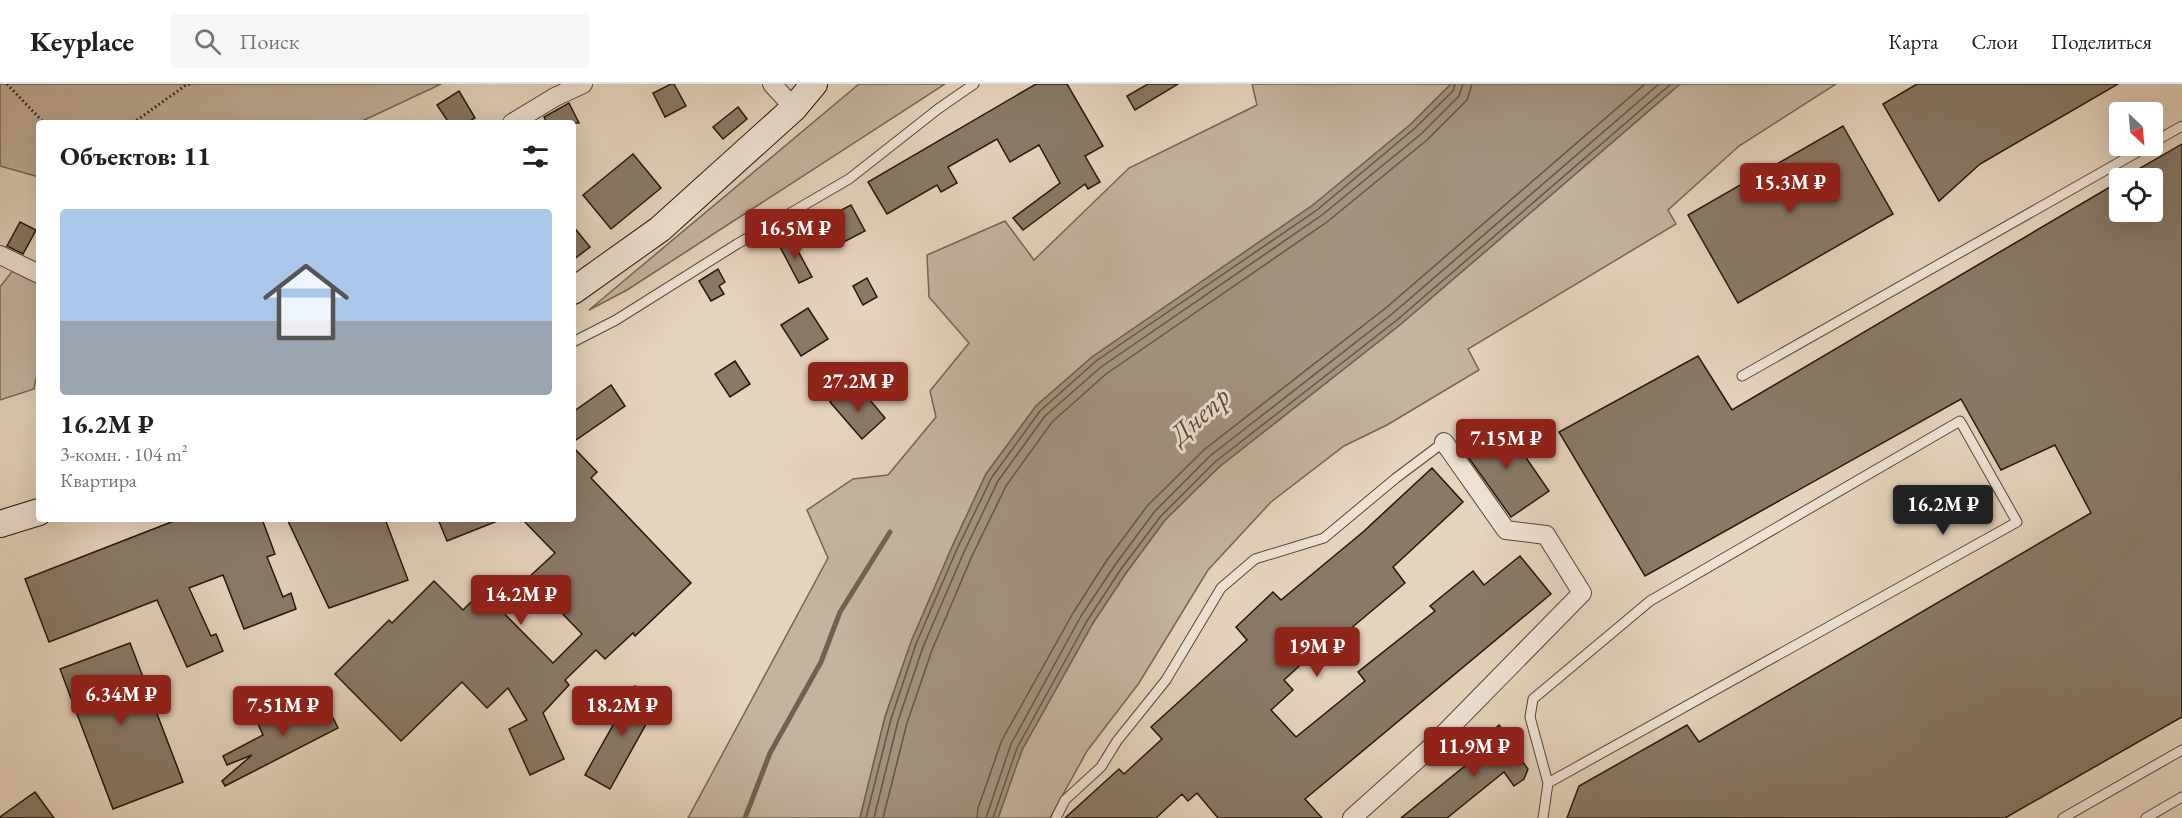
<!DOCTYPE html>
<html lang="ru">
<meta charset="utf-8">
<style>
:root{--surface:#fff;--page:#f6f6f6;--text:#202124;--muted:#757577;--line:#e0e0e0;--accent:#8f2418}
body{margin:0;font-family:"EB Garamond",serif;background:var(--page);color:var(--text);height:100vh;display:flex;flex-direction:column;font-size:22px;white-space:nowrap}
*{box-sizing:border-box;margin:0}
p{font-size:20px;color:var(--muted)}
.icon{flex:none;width:33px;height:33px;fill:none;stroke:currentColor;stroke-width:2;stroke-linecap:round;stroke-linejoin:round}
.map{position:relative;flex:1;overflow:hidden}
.details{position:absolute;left:36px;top:36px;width:540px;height:402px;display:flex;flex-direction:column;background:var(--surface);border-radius:6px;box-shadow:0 6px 24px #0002}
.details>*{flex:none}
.needle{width:39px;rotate:154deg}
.tools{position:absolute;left:2109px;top:18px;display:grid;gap:12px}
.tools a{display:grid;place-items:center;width:54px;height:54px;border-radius:6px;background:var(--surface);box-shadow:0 6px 24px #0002;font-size:30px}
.price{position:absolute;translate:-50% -51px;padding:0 14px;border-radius:6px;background:var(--accent);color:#fff;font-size:20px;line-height:39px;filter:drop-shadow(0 2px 3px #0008)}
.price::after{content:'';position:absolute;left:50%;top:36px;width:18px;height:14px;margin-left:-9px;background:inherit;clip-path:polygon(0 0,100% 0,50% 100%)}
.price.on{background:#222;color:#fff}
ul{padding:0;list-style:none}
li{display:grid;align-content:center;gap:12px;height:318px;padding:0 24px}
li+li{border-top:2px solid var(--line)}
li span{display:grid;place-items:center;height:186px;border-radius:6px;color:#555}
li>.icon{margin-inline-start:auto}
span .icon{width:108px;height:108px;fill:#fffc;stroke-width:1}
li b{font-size:26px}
h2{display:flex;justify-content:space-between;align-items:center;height:72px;padding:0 24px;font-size:26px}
header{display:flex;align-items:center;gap:36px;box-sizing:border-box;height:84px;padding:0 30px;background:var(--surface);border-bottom:2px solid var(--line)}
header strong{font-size:28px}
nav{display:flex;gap:33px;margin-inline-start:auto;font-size:21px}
.search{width:420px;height:54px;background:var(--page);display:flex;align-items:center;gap:15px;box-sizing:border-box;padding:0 21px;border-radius:6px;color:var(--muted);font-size:22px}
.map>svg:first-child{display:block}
.green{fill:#c5b39d;stroke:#746652;stroke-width:1.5}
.water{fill:#a4937e;stroke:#71624f;stroke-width:1.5}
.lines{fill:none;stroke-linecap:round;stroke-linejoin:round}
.shore{stroke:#645643;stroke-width:1.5}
.stream{stroke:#71624f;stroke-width:5}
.building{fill:#897965;stroke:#241808;stroke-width:1.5}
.service-casing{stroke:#544735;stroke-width:11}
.minor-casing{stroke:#544735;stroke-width:20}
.secondary-casing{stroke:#241808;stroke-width:28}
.path{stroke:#241808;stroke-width:3;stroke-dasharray:1.5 3;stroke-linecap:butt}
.service{stroke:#efe2d3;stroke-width:9}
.minor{stroke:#efe2d3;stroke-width:18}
.secondary{stroke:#efe2d3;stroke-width:26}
.labels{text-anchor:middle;stroke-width:6;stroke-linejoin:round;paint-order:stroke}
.water-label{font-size:28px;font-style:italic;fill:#574937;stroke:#efe2d3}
</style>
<header>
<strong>Keyplace</strong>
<div class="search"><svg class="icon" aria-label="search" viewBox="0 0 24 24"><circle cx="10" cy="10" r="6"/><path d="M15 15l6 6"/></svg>Поиск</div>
<nav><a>Карта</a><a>Слои</a><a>Поделиться</a></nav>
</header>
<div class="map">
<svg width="2182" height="734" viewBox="0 0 2182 734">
<rect width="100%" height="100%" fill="#e6d3bb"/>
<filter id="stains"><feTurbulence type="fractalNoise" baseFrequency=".00333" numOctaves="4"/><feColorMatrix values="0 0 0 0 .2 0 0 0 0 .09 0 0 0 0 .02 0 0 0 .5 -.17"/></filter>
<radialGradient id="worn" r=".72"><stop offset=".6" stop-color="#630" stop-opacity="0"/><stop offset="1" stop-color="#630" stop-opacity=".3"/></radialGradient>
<g class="green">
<path d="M0 0H441L358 39H39V93L0 82Z"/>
<path d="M859 0H945L627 206 589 226Z"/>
<path d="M1252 0H1451L1411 40 1313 121 1092 273 1036 322 986 390 952 463 911 558 885 633 860 734H688L828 474 807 426 853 395 888 391 936 333 930 307 969 259 929 213 927 171 1005 137 1034 176 1129 84 1257 21Z"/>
<path d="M1680 0H1836L1739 62 1668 126 1676 140 1468 265 1479 286 1387 341 1344 362 1271 418 1208 486 1139 599 1087 667 1050 734H998L1022 666 1093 539 1126 489 1165 436 1219 383 1401 240Z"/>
<path d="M14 185 39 193V293L36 294 34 305 0 316V203Z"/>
</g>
<path class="water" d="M1451 0H1680L1401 240 1219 383 1165 436 1126 489 1093 539 1022 666 998 734H860L885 633 911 558 952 463 986 390 1036 322 1092 273 1313 121 1411 40Z"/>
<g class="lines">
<g class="shore">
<path d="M866 734 891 635 916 560 957 465 992 393 1040 327 1096 277 1317 126 1415 44 1453 7 1455 0"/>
<path d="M874 734 898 637 923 563 964 468 998 397 1045 332 1101 283 1322 131 1421 50 1459 12 1463 0"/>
<path d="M883 734 907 639 932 566 972 472 1006 402 1052 338 1106 290 1327 138 1427 56 1467 16 1472 0"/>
<path d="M977 734 978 724 1002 656 1073 529 1107 476 1148 421 1205 365 1387 223 1645 0"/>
<path d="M986 734 1011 660 1081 532 1115 481 1155 427 1210 372 1392 230 1659 0"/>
<path d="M993 734 1017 664 1087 537 1121 485 1161 432 1215 378 1397 236 1671 0"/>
</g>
<path class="stream" d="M745 734 770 669 821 578 840 528 890 448"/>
</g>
<g class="building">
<path d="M671 0H674L686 22 665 33 653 9Z"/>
<path d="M1036 0H1067L1103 62 1085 72 1100 98 1088 105 1085 100 1023 146 1013 134 1060 99 1039 61 1010 78 997 55 948 83 957 99 941 108 937 101 887 130 868 98Z"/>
<path d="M1148 0H1178L1135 26 1127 12Z"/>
<path d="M1917 0H2118L1980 80 1939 117 1883 20Z"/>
<path d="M459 7 475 34 466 39H449L437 21Z"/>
<path d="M569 19 579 39H547L544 33Z"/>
<path d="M738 23 747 35 723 55 713 43Z"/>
<path d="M1843 42 1893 130 1738 219 1688 131Z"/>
<path d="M2182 60V633L2005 734H1567L1579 702 1687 641 1699 658 2091 429 2055 361 2001 386 1961 315 1645 492 1559 348 1698 272 1732 326 2120 97V128H2152V94H2123Z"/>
<path d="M633 70 661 104 611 145 583 111Z"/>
<path d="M851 121 865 147 836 162 822 136Z"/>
<path d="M20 138 36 146 23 170 7 162Z"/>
<path d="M573 142 590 163 573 176Z"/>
<path d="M790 152 812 193 799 199 778 159Z"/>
<path d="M718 185 725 198 719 202 724 210 711 217 699 197Z"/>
<path d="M867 194 877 213 863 221 853 202Z"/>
<path d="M808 224 828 255 801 272 781 241Z"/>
<path d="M735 277 750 300 730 313 715 290Z"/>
<path d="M611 301 625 322 573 358V328Z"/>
<path d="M844 306 854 318 864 309 885 334 862 355 830 318Z"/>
<path d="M1502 339 1549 407 1511 433 1463 366Z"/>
<path d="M573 363 597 388 591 394 691 499 635 552 633 549 605 575 596 566 565 596 569 601 543 629 564 675 530 691 509 645 527 636 508 604 487 624 462 598 401 657 335 590 389 536 392 539 434 497 463 526 482 507 553 579 582 550 528 494 555 469 522 435H573Z"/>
<path d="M1432 384 1463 418 1393 483 1405 499 1325 566 1321 562 1284 596 1293 606 1271 626 1296 653 1365 597 1358 588 1435 527 1430 522 1473 487 1484 501 1520 472 1551 510 1305 715 1322 734H1218L1197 709 1188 717 1182 710 1156 734H1065L1119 685 1124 690 1162 655 1151 643 1247 556 1236 543 1273 508 1281 516 1363 448Z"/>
<path d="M179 435H262L275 470 267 473 283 513 291 509 296 525 244 545 223 491 189 504 211 552 216 550 223 567 187 583 157 516 49 558 25 495Z"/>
<path d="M287 435H385L408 496 329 524Z"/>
<path d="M438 435H500V436L447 457Z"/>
<path d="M130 559 183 698 113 725 60 585Z"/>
<path d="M635 602 660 615 610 705 585 691Z"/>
<path d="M321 610 338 644 225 702 222 697 252 671 227 681 223 672 263 651 258 640 277 630 279 632Z"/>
<path d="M1499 641 1521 671 1519 673 1528 685 1524 695 1514 702 1504 688 1447 734H1401L1487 664 1481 657Z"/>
<path d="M35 708 54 734H0V733Z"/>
</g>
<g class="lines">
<g class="service-casing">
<g id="service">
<path d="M2152 59 2182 42"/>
<path d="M573 258 616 236 737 160 849 95 938 25 974 0"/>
<path d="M1742 292 2148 62"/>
<path d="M1056 734 1065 716 1101 683 1117 657 1166 596 1221 504 1255 475 1324 454 1396 394 1444 358"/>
<path d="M1543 734 1548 699 1530 633 1533 615 1650 517 1960 337 2017 438 1548 699"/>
<path d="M2063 734 2182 666"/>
<path d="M2146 734 2182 713"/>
</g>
</g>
<g class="minor-casing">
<g id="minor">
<path d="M772 0 794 24"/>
<path d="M512 39 555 13 583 0"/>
<path d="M0 171 39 190"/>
<path d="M1352 734 1428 666 1582 509 1546 451 1506 446 1444 358"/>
</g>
</g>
<g class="secondary-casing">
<g id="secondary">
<path d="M573 207 660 145 794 24 814 0"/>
<path d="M0 440 39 428"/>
</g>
</g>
<g class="path">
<path d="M7 0 44 39"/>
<path d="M133 39 186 1 191 0"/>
</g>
<use href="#service" class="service"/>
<use href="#minor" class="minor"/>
<use href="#secondary" class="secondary"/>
</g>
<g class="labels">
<g class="water-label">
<text transform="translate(1199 331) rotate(-42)" y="10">Днепр</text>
</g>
</g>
<rect width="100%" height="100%" filter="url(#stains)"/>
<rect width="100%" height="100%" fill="url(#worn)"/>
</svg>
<div class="tools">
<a><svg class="needle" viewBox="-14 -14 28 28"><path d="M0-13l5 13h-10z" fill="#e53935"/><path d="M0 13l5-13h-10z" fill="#757577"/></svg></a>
<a><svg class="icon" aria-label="locate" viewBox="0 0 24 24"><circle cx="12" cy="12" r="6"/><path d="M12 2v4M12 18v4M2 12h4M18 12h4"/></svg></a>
</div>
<b class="price" style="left:1790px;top:130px">15.3M ₽</b>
<b class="price" style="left:795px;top:176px">16.5M ₽</b>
<b class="price" style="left:858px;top:329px">27.2M ₽</b>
<b class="price" style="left:1506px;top:386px">7.15M ₽</b>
<b class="price on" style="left:1943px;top:452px">16.2M ₽</b>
<b class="price" style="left:521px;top:542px">14.2M ₽</b>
<b class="price" style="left:1317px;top:594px">19M ₽</b>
<b class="price" style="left:121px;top:642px">6.34M ₽</b>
<b class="price" style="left:283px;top:653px">7.51M ₽</b>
<b class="price" style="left:622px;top:653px">18.2M ₽</b>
<b class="price" style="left:1474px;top:694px">11.9M ₽</b>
<section class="details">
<h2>Объектов: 11<svg class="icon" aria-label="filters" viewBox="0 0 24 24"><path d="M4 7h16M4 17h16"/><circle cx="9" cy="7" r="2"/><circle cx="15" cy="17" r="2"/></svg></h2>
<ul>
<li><span style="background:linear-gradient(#a9c7e8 60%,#9aa5b1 0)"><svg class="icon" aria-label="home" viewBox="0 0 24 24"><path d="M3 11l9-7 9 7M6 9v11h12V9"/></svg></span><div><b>16.2M ₽</b><p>3-комн. · 104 m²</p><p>Квартира</p></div></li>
</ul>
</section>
</div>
